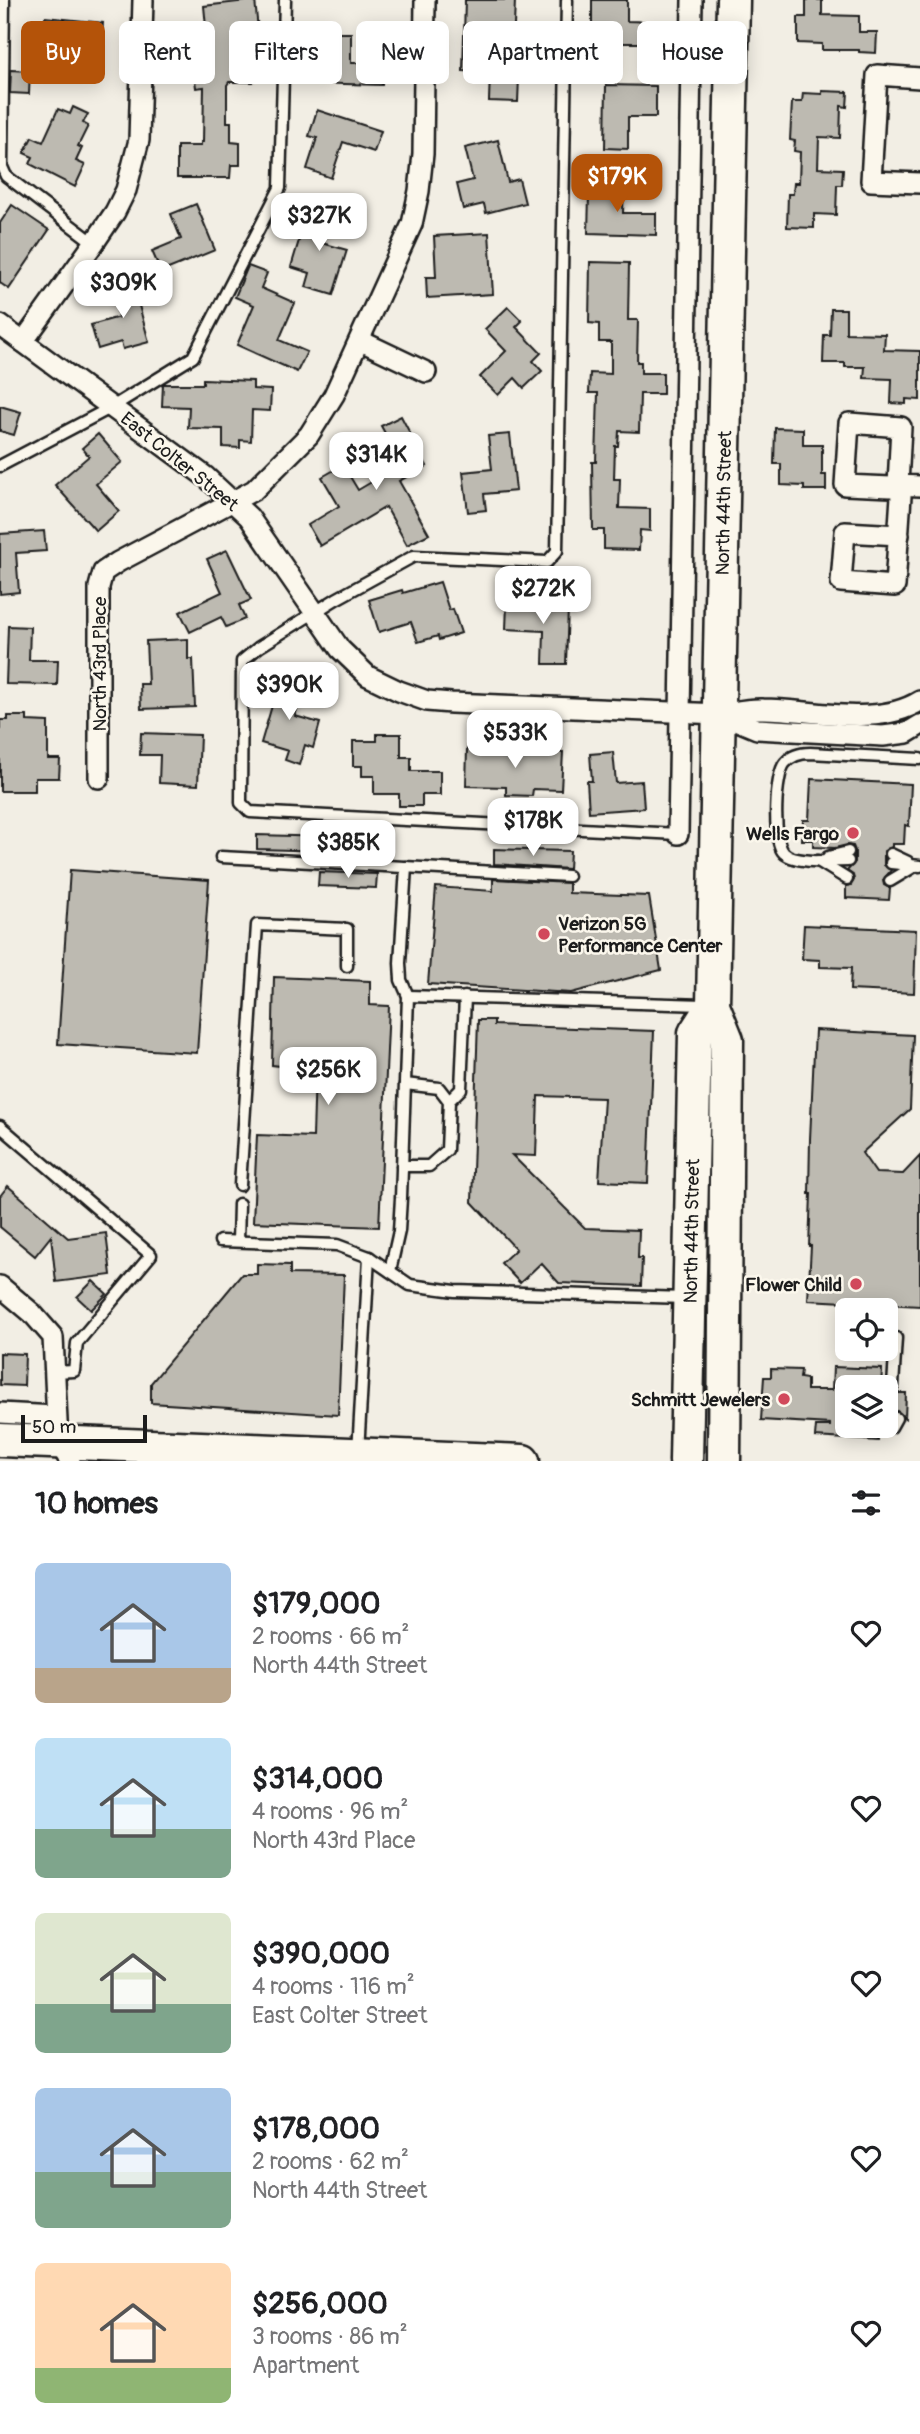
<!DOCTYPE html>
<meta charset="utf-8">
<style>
:root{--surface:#fff;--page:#f6f6f6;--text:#202124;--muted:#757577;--accent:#b45309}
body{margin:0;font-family:Pangolin,sans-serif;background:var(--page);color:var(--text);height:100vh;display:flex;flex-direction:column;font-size:26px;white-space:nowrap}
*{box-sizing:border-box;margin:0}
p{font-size:23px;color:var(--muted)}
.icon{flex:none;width:38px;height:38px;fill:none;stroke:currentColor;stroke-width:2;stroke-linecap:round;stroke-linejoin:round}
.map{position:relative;height:1461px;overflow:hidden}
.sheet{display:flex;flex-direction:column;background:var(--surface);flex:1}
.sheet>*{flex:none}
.hud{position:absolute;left:21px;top:21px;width:878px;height:63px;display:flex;gap:14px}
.buttons{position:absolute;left:835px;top:1298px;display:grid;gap:14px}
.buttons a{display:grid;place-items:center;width:63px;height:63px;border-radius:10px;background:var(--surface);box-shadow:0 4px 18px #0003;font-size:35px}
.scale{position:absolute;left:21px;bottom:18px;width:126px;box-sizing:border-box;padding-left:7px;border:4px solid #1c1c1c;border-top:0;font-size:19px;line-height:24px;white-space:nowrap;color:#1c1c1c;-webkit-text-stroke:5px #fbf7ec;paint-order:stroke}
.price{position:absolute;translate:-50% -60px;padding:0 16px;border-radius:14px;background:#fff;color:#222;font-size:23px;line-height:46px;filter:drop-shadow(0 2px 4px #0008)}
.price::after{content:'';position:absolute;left:50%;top:42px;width:21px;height:16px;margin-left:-10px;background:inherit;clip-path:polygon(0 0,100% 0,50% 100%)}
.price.current{background:var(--accent);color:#fff}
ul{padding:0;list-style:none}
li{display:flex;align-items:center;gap:21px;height:175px;padding:0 35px}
li span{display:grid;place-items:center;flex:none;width:196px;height:140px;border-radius:10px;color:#555}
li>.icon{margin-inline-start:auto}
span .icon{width:84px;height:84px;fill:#fffc;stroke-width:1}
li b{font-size:30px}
h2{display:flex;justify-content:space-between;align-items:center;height:84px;padding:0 35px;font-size:30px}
.pill{padding:0 24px;border-radius:10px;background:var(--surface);box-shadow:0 4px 18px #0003;font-size:24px;line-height:63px}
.pill.current{background:var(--accent);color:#fff}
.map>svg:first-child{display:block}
.building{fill:#bdbab1;stroke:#1c1c1c;stroke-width:2}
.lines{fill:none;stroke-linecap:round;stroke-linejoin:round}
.service-casing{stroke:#1c1c1c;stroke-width:15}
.minor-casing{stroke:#1c1c1c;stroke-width:24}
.primary-casing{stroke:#1c1c1c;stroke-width:37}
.service{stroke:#fbf7ec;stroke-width:10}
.minor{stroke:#fbf7ec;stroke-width:19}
.primary{stroke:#fbf7ec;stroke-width:32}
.poi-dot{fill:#d1495b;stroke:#fbf7ec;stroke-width:2.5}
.labels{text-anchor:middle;stroke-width:5;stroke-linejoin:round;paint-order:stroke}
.street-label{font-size:19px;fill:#1c1c1c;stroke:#fbf7ec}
.poi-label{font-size:19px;font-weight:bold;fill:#1c1c1c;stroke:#fbf7ec;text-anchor:end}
</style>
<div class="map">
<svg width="920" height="1461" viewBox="0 0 920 1461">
<rect width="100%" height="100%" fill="#f2eee4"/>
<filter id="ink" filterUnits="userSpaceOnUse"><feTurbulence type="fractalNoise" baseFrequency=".0143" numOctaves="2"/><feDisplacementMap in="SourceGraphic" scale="14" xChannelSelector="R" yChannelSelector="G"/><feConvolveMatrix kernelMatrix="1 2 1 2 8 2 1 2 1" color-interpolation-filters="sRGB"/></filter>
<g filter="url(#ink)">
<g class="building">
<path d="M255 0 258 30 233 32 236 60 250 58 253 82H229L227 85V122H231V142L240 143V165H231L230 178H177V146H201V142H203L204 87 196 88 193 62 198 61 195 28 206 27 204 6Z"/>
<path d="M465 0H515L513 51 520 52 518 102 489 101 490 72 463 71Z"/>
<path d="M592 0H627V21L659 22 658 43H601V28H592Z"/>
<path d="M806 0H822V15L859 16V32H877L876 53 859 52V50H822V44L798 43V17H806Z"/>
<path d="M45 17 103 23 101 46 68 42 65 71 39 68Z"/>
<path d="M327 33H351V63H382V85L307 83V54H327Z"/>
<path d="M11 70 30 71 29 94 10 93Z"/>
<path d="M606 85 656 86V117H628V149L605 148Z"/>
<path d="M822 91 848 92 847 107 841 106 840 138 819 137 818 168 843 169 842 185H837L836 215 814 214V228L787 227 788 194H793L794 183H799L800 152 794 151 795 141 790 140 792 102H802L803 93 822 94Z"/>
<path d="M73 107 88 114 83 123 88 126 78 146 82 148 76 161 85 165 75 187 30 164 33 157 24 153 32 137 43 142 58 109 70 114Z"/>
<path d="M317 110 381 131 374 152 343 142 331 178 307 169 317 138 309 136Z"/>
<path d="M498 140 508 182 519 179 525 203 486 213 484 204 463 209 457 184 473 180 465 148Z"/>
<path d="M598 183H624L623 213H656V235L588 233 589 195H598Z"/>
<path d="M196 204 215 250 161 272 152 251 181 239 171 214Z"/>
<path d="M310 204 332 210 322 243 347 250 333 295 306 287 310 273 291 267Z"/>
<path d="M12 205 49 230 9 289 0 283V223Z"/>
<path d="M489 233 493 294 427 298 426 277H436L434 236Z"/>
<path d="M590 262 629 263 628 320H638L637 362H641V373H663V394H640L639 432 619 431 618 446H615L614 479H620L619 508 650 509V531L640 530 639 550 604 549V530H593L592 462H596L598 393H589L590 373 611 374V342H599V324L589 323Z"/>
<path d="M248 266 267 273 261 288 295 303 279 340 307 352 297 372 237 345 254 305 235 297Z"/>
<path d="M132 280 149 342 123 349 121 342 98 349 91 325 119 317 110 285Z"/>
<path d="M508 307 522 321 516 327 541 353 533 361 542 371 524 388 515 378 498 395 480 377 506 351 485 329Z"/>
<path d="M831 309H846V333L885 334 884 350 920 351V400L906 399V404L891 403 892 379 864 378 865 367H845V363H823L824 335H830Z"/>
<path d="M203 379 253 381V389L271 390 270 411 252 410 251 441 240 440V448L223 447V429L188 428 189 407 162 406 163 384H203Z"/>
<path d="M0 406 21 412 14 435 0 431Z"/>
<path d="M401 416 427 466 399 481 429 534 407 545 386 507 320 546 308 525 339 506 322 477 343 465 358 490 380 477 374 467 397 455 381 426Z"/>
<path d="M775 428 803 429V445H822V475H826V490H804V486L781 485V464H774Z"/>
<path d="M98 434 122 462 96 484 119 511 96 531 55 485 89 456 82 448Z"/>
<path d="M510 434 516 491 484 494 486 510 468 512 463 472 492 469 488 436Z"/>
<path d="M44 531 46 551 16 553 19 592 0 594V534Z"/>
<path d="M227 550 251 600 239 605 245 619 226 627 221 617 190 632 180 612 222 592 207 559Z"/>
<path d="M440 582 449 610 453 609 461 633 439 640 438 636 418 642 411 622 379 632 369 600 402 590 403 593Z"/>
<path d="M537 596H553V607H568L566 664H543L544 631 506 629 507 605H537Z"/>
<path d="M8 626 30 627 29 660H58L57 685 6 684Z"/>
<path d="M188 639V659H193L195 707 141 709 140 684H148L146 641Z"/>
<path d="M281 675 305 682 295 716 320 723 313 748 305 745 299 765 285 760 288 751 261 743Z"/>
<path d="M8 716H27V721L48 722V759H60L59 778H35V791H0V720H8Z"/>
<path d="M141 733 200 735 198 785 159 783 160 755H140Z"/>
<path d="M377 734H401V757H411V771H440V795H422V806H399V794H374V776H362V766H353V741H377Z"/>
<path d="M467 749 563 752 561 790 533 789 532 796 506 795V787L466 786Z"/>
<path d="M613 752 616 783 642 781 644 808 589 812 587 781H592L590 754Z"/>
<path d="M811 779 911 784 909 826 905 825 904 844H892V847L884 851V865L891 870 883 880 884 885 890 888 889 900 846 898V886L851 885 854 880 853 875 847 871 855 862V851L853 846 847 845 835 848 813 847V840H802L803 820H809Z"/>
<path d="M257 835 329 837V851L257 849Z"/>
<path d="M494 849 570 851 569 869 494 864Z"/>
<path d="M70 870 209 880 197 1053 58 1044Z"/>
<path d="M319 872 377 874 376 888 318 886Z"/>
<path d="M493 879 569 883V893L649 896 661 970 571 993 428 984 436 887 493 891Z"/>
<path d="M804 925 916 930 914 993 850 990 851 968 820 967V960L802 959Z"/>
<path d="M274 977 370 981V1005L389 1006 379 1227 253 1222 257 1135 313 1137 315 1070 272 1065Z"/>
<path d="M478 1020H494V1025L654 1031 648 1183 599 1181 604 1098 538 1096 536 1156 512 1155 585 1228 639 1230 638 1258H642L641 1286 559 1283 541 1263 520 1283 501 1263 516 1249 472 1202Z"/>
<path d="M815 1030 913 1035 910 1109 862 1153 876 1173 903 1174 920 1156V1306L808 1300 811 1246H809L811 1194H809L810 1139Z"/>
<path d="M8 1186 68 1238 106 1233 111 1275 56 1282 51 1236 35 1256 0 1227V1196Z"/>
<path d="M257 1264 290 1265V1274L344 1275 338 1415 151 1403V1383L242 1274H257Z"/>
<path d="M93 1281 107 1294 91 1310 77 1297Z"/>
<path d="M0 1353 25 1354 24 1386 0 1385Z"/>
<path d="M833 1367 882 1369 881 1388H847V1426H878V1441L815 1437 816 1426H830V1424L761 1420 764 1377H771V1369L801 1370 800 1378 807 1379V1390H832Z"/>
<path d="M897 1393H906L905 1418 897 1411 886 1417V1399H891Z"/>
</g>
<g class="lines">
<g class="service-casing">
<g id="service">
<path d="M4 0 2 167 6 176 94 243"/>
<path d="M567 0 557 551 547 562 414 556 336 599 259 647 242 661 241 803 250 812 678 834"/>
<path d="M0 466 112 407 193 357 280 188 285 0"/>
<path d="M891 854 908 862"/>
<path d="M221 857 568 876"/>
<path d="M828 857 848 852"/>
<path d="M818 861 847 879"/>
<path d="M848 861C832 861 795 864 784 853 772 841 775 774 785 763 792 755 800 753 810 753L920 759"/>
<path d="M891 863 920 866"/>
<path d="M890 881 915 866"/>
<path d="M408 996 704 1005"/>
<path d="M405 1084 439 1088 449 1101"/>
<path d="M0 1126 151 1255 77 1343 74 1371 54 1372"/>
<path d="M402 1166H429L447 1150 449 1101 461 1089 465 997"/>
<path d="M240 1185 257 925 347 929V966"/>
<path d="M220 1241 337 1245 369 1257 358 1452"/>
<path d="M238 1241 239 1204"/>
<path d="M369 1257 410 1285 455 1291 685 1298"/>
<path d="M390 1271 399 1231 401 1198 408 996 401 980 400 963 406 867"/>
<path d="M888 1392 893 1386 896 1338"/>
<path d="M891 1427 896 1418"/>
</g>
</g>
<g class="minor-casing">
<g id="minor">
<path d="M920 78 877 75 871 181 920 183"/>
<path d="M0 325 206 477 249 517 340 649 368 676 399 691 427 701 451 703 720 714C734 712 749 708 763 709 812 709 877 728 920 701"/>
<path d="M361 341 426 372"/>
<path d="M23 342 94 243 115 212 126 190 139 140 143 0"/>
<path d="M899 535 845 532 841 582 895 586 901 496 898 485 901 427 849 423 845 485 891 487 898 485 920 486"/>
<path d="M721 714 757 729 883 736 907 733 920 725"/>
<path d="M99 778V587L103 572 118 562 254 490 309 435 334 395 412 224 419 191 423 154 425 0"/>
<path d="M678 834 692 0"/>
<path d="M0 1286 32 1313 53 1337 58 1442 70 1461"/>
<path d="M0 1413 55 1416"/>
</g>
</g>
<g class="primary-casing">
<g id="primary">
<path d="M0 1440 523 1461"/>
<path d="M686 1461 695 1033 713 1005"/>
<path d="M724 1461 727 1040 713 1005 733 0"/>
</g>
</g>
<use href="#service" class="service"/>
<use href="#minor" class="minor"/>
<use href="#primary" class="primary"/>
</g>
</g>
<g class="poi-dot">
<circle cx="853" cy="833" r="7"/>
<circle cx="544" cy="934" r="7"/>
<circle cx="856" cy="1284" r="7"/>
<circle cx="784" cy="1399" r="7"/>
</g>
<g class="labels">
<g class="street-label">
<text transform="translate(180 461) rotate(39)" y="7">East Colter Street</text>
<text transform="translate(723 503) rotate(-89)" y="7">North 44th Street</text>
<text transform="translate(99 664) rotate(-90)" y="7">North 43rd Place</text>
<text transform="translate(691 1231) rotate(-89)" y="7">North 44th Street</text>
</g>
<g class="poi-label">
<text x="839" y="840">Wells Fargo</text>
<text x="558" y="930" text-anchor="start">Verizon 5G<tspan x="558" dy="22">Performance Center</tspan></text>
<text x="842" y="1291">Flower Child</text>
<text x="770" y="1406">Schmitt Jewelers</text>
</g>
</g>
</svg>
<div class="buttons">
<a><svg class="icon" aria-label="locate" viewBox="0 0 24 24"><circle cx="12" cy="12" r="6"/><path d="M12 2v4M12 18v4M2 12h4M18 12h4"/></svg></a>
<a><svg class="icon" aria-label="layers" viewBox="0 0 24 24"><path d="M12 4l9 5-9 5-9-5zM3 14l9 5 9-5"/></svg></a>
</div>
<div class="scale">50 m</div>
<b class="price current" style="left:617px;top:214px">$179K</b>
<b class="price" style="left:319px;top:253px">$327K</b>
<b class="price" style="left:123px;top:320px">$309K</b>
<b class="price" style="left:376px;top:492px">$314K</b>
<b class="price" style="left:543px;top:626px">$272K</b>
<b class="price" style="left:289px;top:722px">$390K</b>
<b class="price" style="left:515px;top:770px">$533K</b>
<b class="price" style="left:533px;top:858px">$178K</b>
<b class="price" style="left:348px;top:880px">$385K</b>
<b class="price" style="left:328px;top:1107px">$256K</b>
<div class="hud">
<a class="pill current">Buy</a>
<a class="pill">Rent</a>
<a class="pill">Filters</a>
<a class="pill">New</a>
<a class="pill">Apartment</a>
<a class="pill">House</a>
</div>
</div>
<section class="sheet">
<h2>10 homes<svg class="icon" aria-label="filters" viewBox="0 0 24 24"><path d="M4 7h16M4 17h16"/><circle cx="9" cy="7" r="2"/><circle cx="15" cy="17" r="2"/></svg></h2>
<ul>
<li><span style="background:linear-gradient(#a9c7e8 75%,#b9a48a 0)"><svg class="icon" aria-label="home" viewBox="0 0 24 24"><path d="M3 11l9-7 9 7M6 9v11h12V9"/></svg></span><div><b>$179,000</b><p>2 rooms · 66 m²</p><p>North 44th Street</p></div><svg class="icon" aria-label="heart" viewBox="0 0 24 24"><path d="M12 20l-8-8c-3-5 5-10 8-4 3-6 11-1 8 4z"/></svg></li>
<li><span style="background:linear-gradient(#bfe0f5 65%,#7fa58c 0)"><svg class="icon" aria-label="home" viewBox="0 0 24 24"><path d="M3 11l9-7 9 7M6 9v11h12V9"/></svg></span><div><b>$314,000</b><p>4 rooms · 96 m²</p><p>North 43rd Place</p></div><svg class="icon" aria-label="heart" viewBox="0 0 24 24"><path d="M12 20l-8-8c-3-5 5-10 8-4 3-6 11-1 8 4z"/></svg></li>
<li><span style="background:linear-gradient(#dfe7d0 65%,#7fa58c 0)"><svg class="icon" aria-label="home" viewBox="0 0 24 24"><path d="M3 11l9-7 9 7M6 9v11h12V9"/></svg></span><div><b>$390,000</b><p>4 rooms · 116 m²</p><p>East Colter Street</p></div><svg class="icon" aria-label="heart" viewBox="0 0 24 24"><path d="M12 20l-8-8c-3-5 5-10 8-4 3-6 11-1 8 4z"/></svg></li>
<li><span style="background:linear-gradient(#a9c7e8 60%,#7fa58c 0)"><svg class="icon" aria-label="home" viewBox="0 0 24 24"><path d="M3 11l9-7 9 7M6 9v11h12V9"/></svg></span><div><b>$178,000</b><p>2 rooms · 62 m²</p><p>North 44th Street</p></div><svg class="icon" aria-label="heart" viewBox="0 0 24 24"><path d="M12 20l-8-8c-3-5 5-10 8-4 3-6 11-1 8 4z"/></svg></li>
<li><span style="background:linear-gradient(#ffd9b3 75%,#8fb573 0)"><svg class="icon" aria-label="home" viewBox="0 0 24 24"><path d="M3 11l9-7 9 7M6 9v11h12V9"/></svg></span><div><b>$256,000</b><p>3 rooms · 86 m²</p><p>Apartment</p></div><svg class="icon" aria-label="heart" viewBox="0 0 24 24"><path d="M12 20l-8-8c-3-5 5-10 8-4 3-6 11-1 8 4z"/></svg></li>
</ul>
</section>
